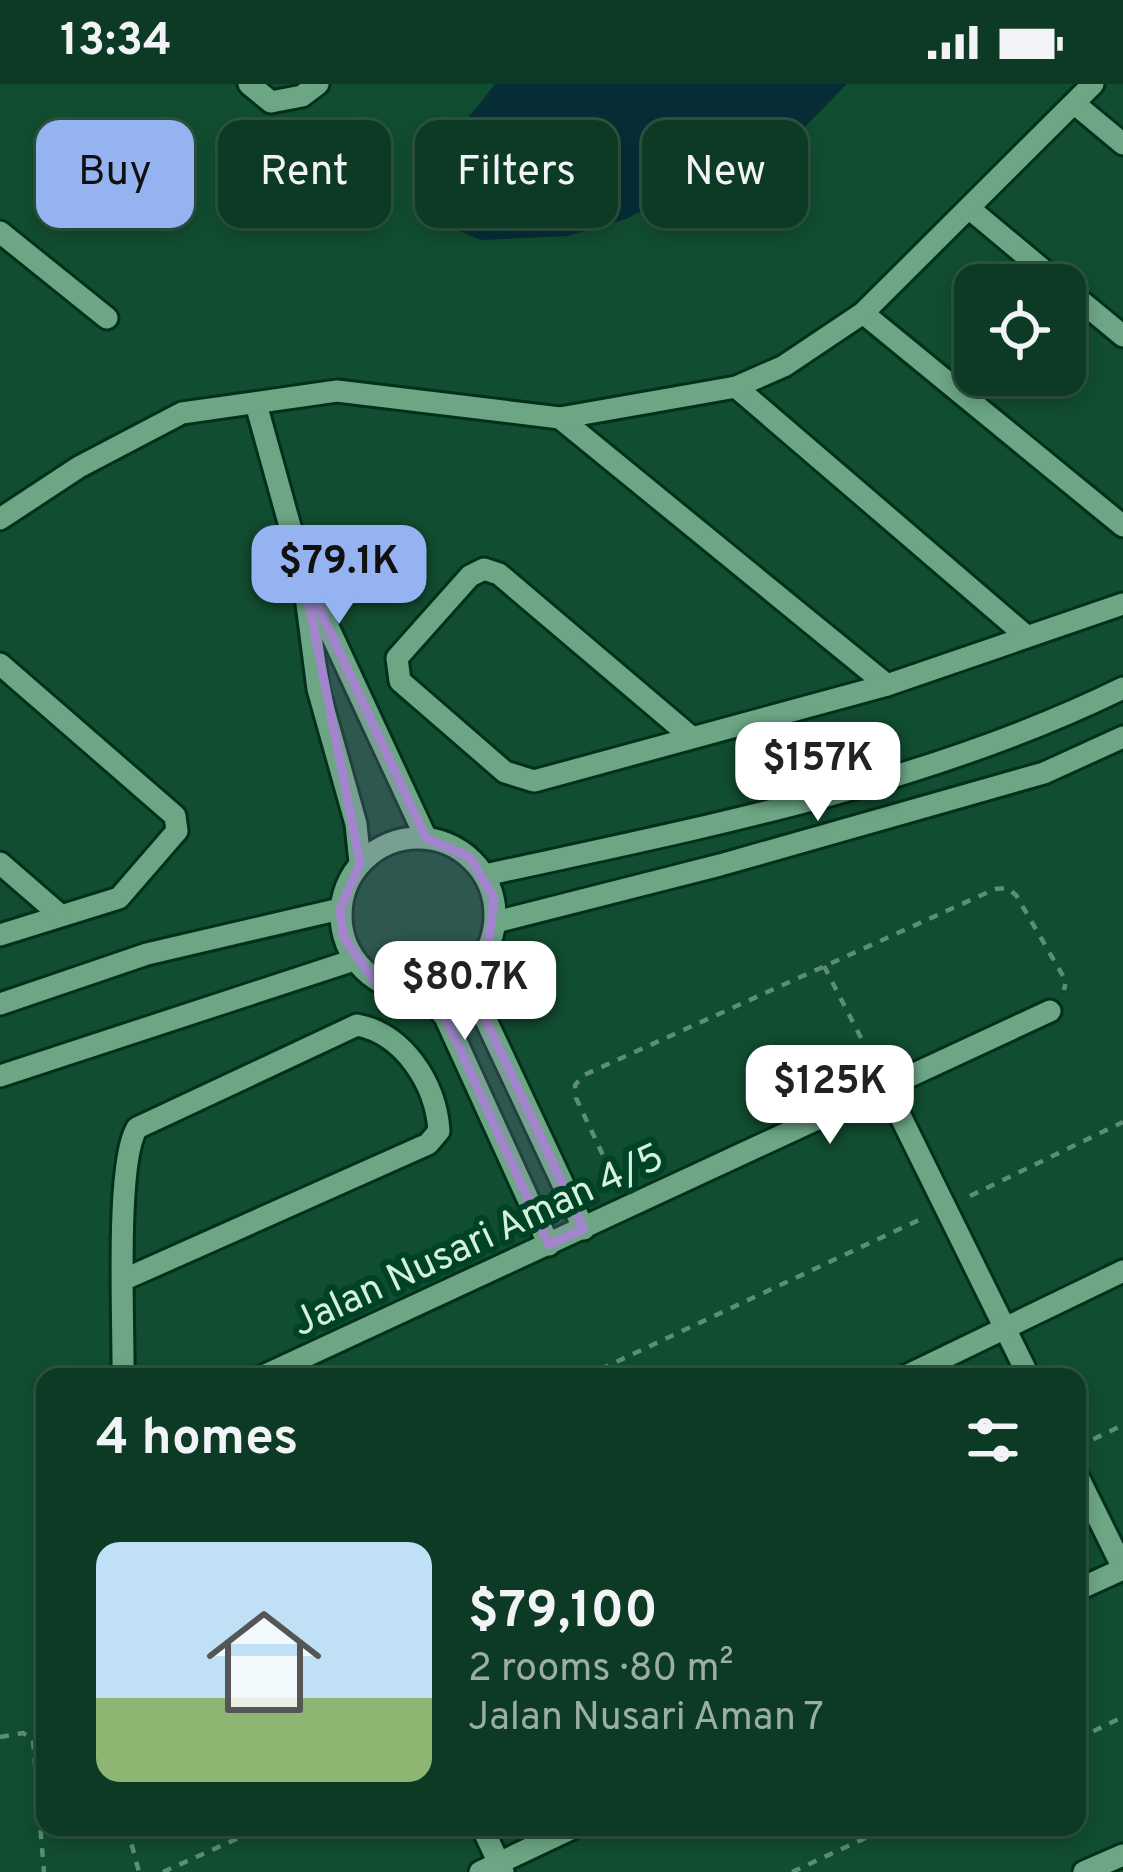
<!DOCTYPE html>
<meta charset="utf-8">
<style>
:root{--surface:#0d3a24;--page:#1b4531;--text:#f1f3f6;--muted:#9aada6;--line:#2d5441;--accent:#95b2f1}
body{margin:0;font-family:Overpass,sans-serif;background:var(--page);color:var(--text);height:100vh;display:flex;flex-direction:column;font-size:45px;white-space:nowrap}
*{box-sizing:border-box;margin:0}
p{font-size:39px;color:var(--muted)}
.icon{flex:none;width:66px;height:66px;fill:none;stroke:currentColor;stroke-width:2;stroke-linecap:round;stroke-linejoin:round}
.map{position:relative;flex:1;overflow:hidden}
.panel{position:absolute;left:36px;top:1284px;width:1050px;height:468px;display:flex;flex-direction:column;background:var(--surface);border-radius:24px;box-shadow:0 6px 18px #0003,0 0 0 3px var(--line)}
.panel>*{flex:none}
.top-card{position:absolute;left:36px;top:36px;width:1053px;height:108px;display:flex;gap:24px}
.controls{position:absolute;left:954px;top:180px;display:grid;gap:24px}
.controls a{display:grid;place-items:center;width:132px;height:132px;border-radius:24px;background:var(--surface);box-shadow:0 6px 18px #0003,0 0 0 3px var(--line);font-size:60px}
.price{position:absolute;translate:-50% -102px;padding:0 27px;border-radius:24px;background:#fff;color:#222;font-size:39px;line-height:78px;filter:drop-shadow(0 3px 6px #0008)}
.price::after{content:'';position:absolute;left:50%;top:72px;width:36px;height:27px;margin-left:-18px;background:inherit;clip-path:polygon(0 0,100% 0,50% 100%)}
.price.selected{background:var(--accent);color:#111}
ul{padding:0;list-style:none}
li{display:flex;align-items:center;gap:36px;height:300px;padding:0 60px}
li+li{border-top:3px solid var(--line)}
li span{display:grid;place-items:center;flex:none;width:336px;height:240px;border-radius:24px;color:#555}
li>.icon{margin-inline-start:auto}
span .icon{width:144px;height:144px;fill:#fffc;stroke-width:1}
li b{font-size:51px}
h2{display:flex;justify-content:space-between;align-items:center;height:144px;padding:0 60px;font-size:51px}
.chip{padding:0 42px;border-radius:24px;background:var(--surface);box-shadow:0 6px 18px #0003,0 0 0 3px var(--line);font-size:42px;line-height:108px}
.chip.selected{background:var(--accent);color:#111}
.status{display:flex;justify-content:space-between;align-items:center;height:84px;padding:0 60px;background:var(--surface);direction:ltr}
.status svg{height:33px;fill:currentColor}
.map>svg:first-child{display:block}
.water{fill:#072d36}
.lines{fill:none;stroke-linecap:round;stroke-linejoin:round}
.minor-casing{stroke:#02301b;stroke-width:27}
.path{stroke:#5d8d74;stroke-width:4.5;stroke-dasharray:9 9;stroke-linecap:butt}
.minor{stroke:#6ca684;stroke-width:21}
.marked{fill:#a385cd;fill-opacity:0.2;stroke:#a385cd;stroke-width:9;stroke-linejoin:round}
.labels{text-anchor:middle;stroke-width:12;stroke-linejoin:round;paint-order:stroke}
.street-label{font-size:39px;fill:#d4f1df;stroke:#004226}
</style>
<div class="status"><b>13:34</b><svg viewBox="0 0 49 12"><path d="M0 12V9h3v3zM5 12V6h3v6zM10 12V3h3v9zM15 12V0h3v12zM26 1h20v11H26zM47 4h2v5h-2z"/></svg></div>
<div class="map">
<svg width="1123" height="1788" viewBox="0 0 1123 1788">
<rect width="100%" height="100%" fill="#114d30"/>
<path class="water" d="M495 0H847L770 78 726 104 657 119 626 135 567 152 481 156 429 134C431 68 457 50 495 0Z"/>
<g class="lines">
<g class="minor-casing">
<g id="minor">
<path d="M249 0 271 18 302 12 318 0"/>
<path d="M1075 20 1123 60"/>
<path d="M970 125 1061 201"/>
<path d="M0 148 107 234"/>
<path d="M1065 204 1123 252"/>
<path d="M863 229 1123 442"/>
<path d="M736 303 1025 551"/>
<path d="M256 320 303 489 318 605 356 740 360 779"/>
<path d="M560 334 887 601"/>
<path d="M0 435 79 383 182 329 337 307 560 334 736 303 784 282 863 229 1093 0"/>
<path d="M310 504 426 754"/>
<path d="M0 580 175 732 177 747 119 814 0 851"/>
<path d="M690 652 499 490 484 485 470 492 397 574 400 597 505 688 534 697 887 601 1123 520"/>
<circle cx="418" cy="831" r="77"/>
<path d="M0 779 60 831"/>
<path d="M485 791C700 744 925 701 1123 604"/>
<path d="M496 838 720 781 1044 689 1123 653"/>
<path d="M473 886 477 917 584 1145"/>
<path d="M425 909 445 933 549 1161"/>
<path d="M0 920 147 870 340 825"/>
<path d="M0 992 354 876"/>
<path d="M887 1005 1029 1293"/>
<path d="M123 1293C124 1243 115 1079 137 1044L357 941C404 950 436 1000 439 1047L428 1060 125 1195"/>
<path d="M261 1293 1050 927"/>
<path d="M904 1293 1123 1187"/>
<path d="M1077 1391 1123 1484"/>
<path d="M1077 1506 1123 1485"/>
<path d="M482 1743 503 1788"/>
<path d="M480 1788 575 1743"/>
<path d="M1084 1788 1123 1771"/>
</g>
</g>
<g class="path">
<path d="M824 882 876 983"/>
<path d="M618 1103 576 1014 575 1001 584 991 995 805 1007 804 1016 811 1066 897 1064 906"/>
<path d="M970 1112 1123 1038"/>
<path d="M584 1293 921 1135"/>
<path d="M1077 1363 1123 1341"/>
<path d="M0 1653 23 1649 33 1656 44 1788"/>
<path d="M1077 1655 1123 1633"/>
<path d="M127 1743 139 1788"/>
<path d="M163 1788 263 1743"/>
<path d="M792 1788 889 1743"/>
</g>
<use href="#minor" class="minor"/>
</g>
<path class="marked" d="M303 489 426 754 470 773 494 814 488 864 473 886 477 917 584 1145 549 1161 445 933 425 909 373 896 343 852 340 825 360 779Z"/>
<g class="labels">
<g class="street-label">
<text transform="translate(477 1154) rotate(-25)" y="14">Jalan Nusari Aman 4/5</text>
</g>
</g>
</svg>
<div class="controls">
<a><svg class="icon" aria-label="locate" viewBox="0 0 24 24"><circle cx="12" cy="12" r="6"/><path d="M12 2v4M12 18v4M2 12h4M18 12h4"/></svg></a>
</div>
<b class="price selected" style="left:339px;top:543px">$79.1K</b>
<b class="price" style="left:818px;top:740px">$157K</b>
<b class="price" style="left:465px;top:959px">$80.7K</b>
<b class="price" style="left:830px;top:1063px">$125K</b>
<div class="top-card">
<a class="chip selected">Buy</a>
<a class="chip">Rent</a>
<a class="chip">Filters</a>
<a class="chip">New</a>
</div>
<section class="panel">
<h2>4 homes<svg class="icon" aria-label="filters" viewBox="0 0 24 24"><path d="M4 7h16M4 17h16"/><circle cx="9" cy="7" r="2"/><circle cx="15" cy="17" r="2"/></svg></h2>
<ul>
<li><span style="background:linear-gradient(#bfe0f5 65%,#8fb573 0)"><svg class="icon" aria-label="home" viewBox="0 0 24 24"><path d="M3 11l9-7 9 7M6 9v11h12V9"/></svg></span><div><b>$79,100</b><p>2 rooms · 80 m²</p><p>Jalan Nusari Aman 7</p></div></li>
</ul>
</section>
</div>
